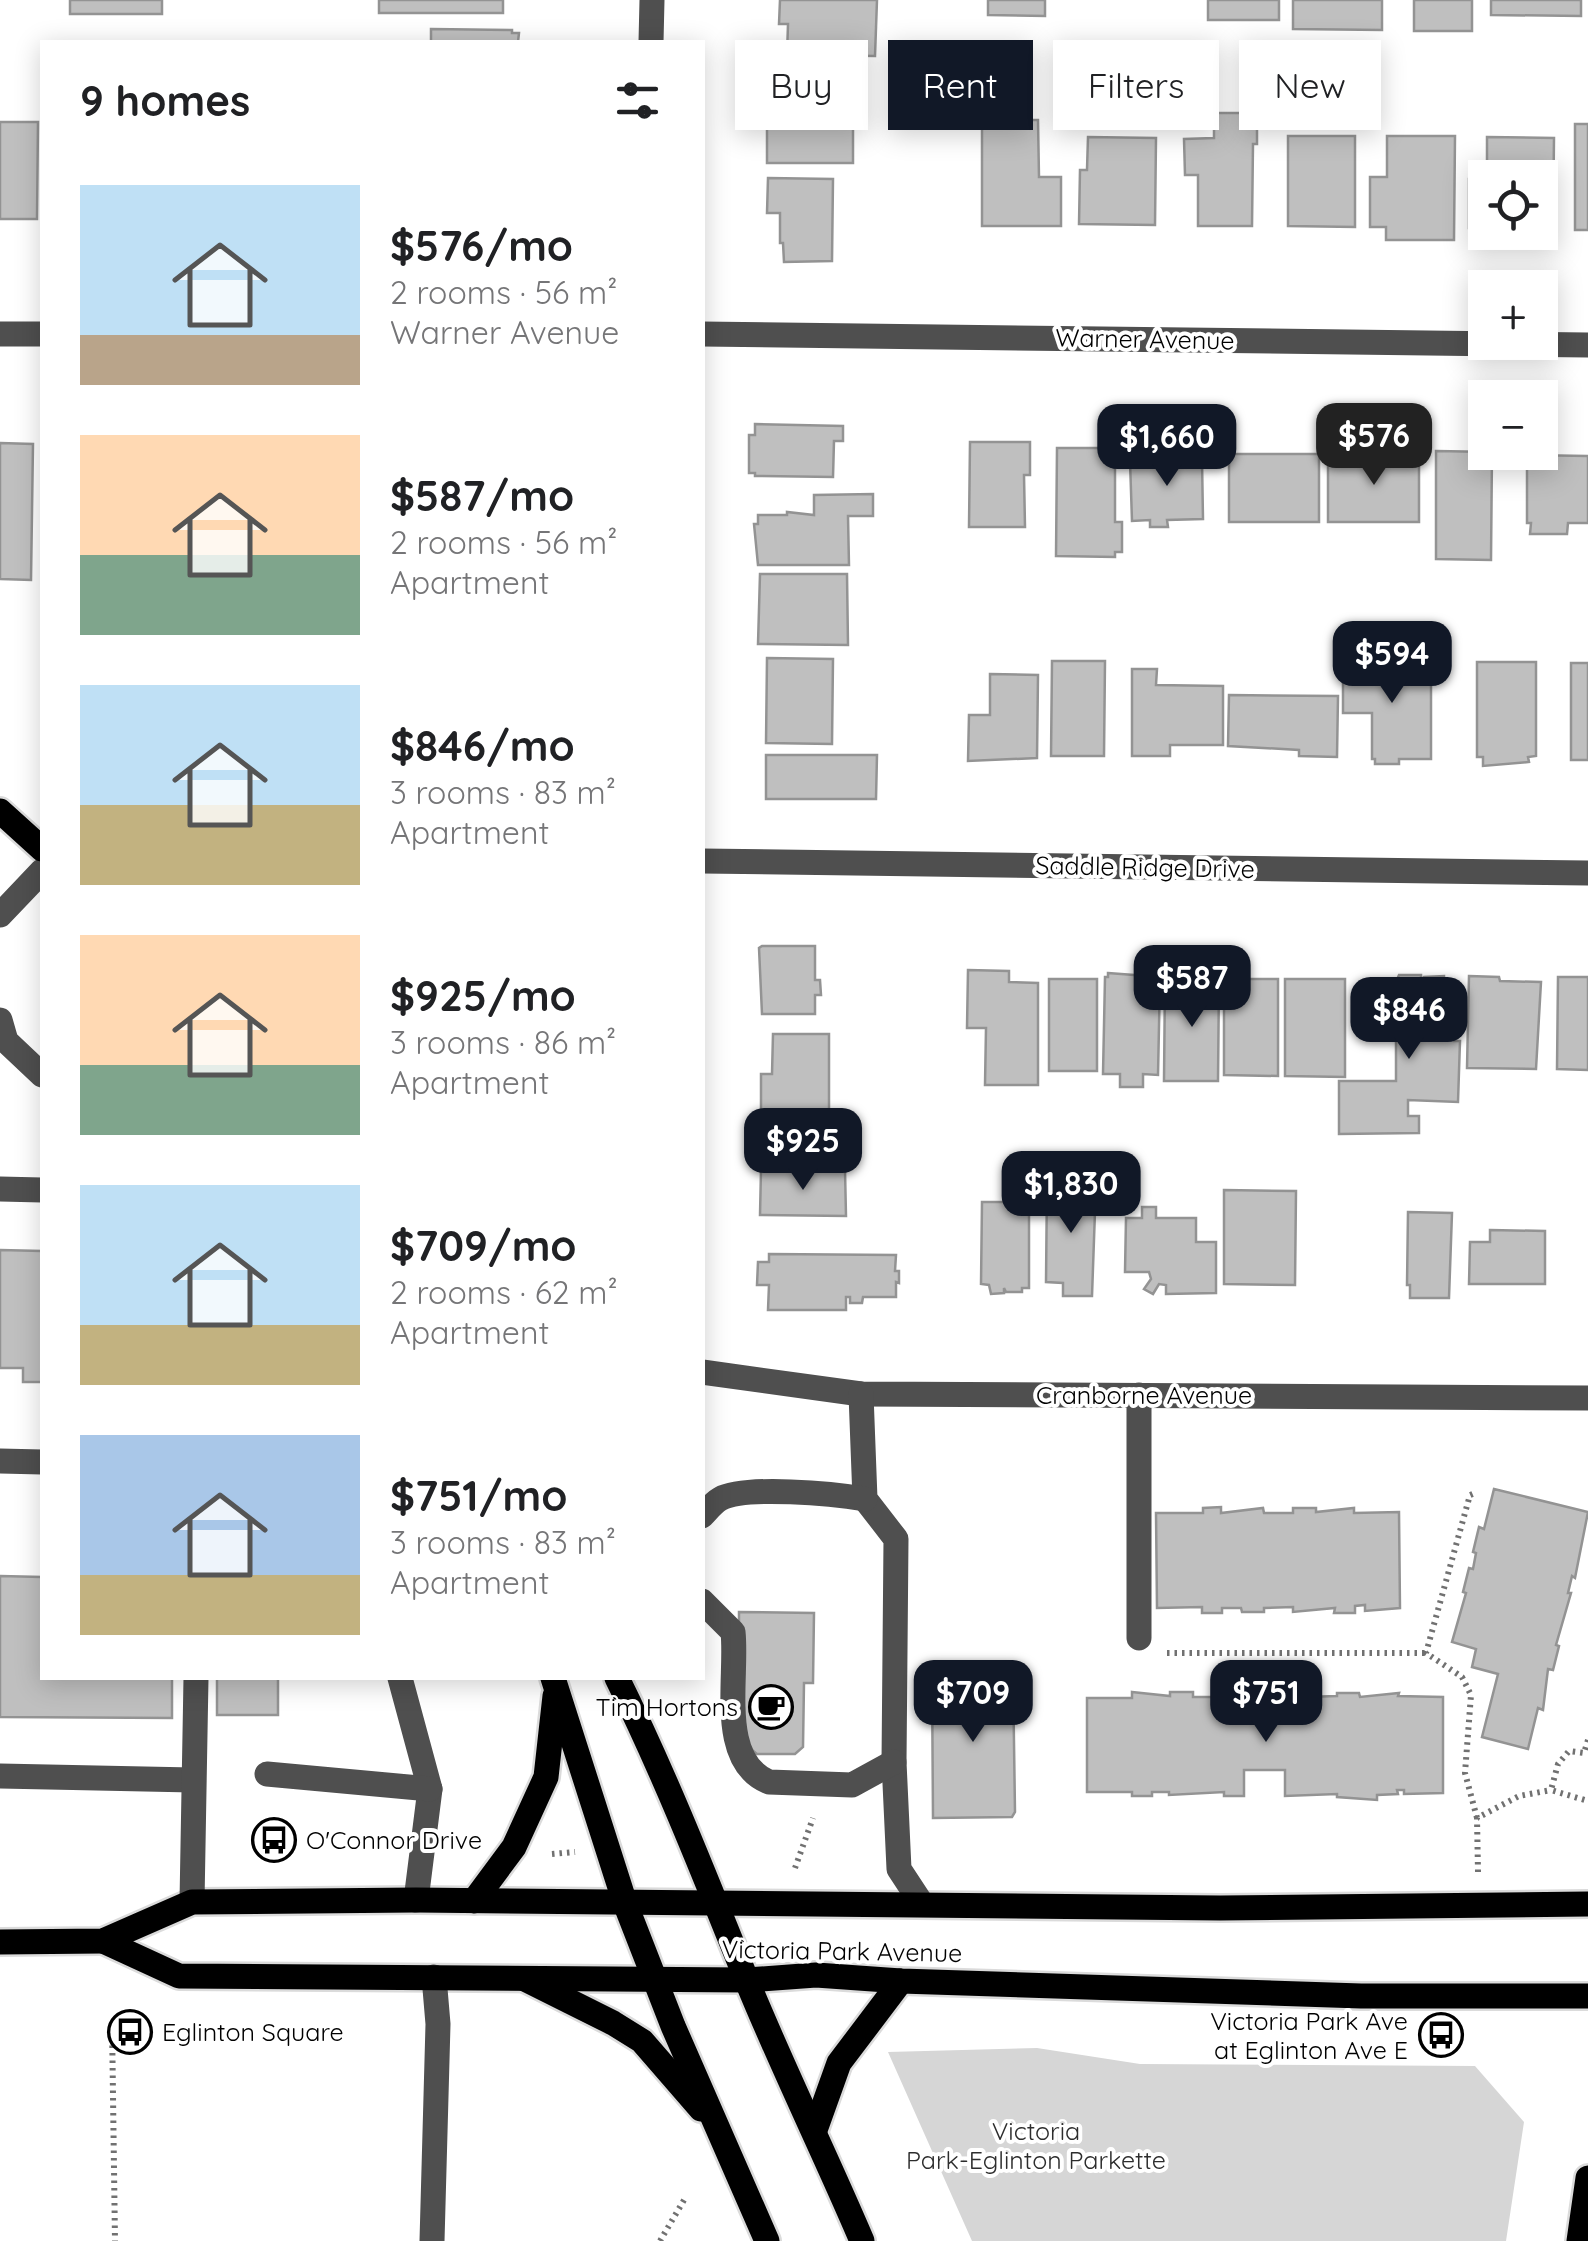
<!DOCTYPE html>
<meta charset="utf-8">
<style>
:root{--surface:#fff;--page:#f6f6f6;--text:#202124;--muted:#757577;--accent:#111827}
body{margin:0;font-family:Quicksand,sans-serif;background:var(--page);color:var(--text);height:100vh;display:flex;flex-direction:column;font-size:38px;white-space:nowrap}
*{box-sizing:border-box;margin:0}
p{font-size:32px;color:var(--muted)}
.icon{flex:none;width:55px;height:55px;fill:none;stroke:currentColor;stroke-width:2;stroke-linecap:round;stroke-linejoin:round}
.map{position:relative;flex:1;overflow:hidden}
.drawer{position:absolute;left:40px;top:40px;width:665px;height:1640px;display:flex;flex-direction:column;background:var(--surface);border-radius:0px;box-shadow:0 5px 25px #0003}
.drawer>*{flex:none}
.guide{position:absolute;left:735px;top:40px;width:702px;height:90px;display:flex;gap:20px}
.fabs{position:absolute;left:1468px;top:160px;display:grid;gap:20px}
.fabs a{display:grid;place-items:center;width:90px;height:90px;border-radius:0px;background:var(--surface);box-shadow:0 5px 25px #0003;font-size:50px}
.price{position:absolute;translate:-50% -85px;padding:0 22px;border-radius:20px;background:var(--accent);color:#fff;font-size:32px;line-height:65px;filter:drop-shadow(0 2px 5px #0008)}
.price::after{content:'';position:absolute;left:50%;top:60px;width:30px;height:22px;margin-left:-15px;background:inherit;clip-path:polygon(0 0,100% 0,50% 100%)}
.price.on{background:#222;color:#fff}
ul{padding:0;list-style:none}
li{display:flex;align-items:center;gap:30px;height:250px;padding:0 40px}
li span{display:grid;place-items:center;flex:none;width:280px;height:200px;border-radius:0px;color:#555}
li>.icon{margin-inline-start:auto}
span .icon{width:120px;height:120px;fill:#fffc;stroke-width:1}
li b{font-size:42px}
h2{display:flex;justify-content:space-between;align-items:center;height:120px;padding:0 40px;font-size:42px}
.pill{padding:0 35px;border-radius:0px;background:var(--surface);box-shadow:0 5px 25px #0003;font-size:35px;line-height:90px}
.pill.on{background:var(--accent);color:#fff}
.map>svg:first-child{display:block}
.green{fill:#d6d6d6}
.building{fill:#bfbfbf;stroke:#939393;stroke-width:2.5}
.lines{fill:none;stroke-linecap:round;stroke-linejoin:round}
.major-casing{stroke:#dbdbdb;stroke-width:30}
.path{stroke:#717171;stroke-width:6;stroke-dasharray:2.5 5;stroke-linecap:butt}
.minor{stroke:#4f4f4f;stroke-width:25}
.major{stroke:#000;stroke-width:25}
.labels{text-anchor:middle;stroke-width:8;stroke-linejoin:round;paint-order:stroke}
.street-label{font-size:25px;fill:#000;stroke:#fff}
.poi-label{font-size:25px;fill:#000;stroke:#fff;text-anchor:end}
.park-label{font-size:25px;fill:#2d2d2d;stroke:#fff}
</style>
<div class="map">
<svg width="1588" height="2241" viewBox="0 0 1588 2241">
<rect width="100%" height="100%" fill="#fff"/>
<path class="green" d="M1037 2048 1140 2064 1475 2066 1524 2122 1506 2241H972L888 2052Z"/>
<g class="building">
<rect x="70" y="0" width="92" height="14"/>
<rect x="379" y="0" width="124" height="13"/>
<path d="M780 0H877L875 56 787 55 788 24H779Z"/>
<path d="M988 0H1045V16L988 15Z"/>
<rect x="1208" y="0" width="71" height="20"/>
<path d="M1293 0H1382V30L1293 29Z"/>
<rect x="1414" y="0" width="58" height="31"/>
<path d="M1491 0H1581V16L1491 15Z"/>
<path d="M431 29 512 30V33H519L518 42H431Z"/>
<path d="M767 83 821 84 820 110H853V163H767Z"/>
<path d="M1214 113H1257V144H1253L1252 226H1198V175H1185L1184 139 1214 138Z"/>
<path d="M982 120H1038L1039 177H1061V226H982Z"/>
<path d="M0 122H38L37 219H0Z"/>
<rect x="1575" y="124" width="13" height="106"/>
<path d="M1288 136H1355V227L1288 226Z"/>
<path d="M1387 136H1455L1454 240H1386V227H1370V177H1387Z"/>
<path d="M1088 137 1156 138 1155 225 1079 224 1080 170H1087Z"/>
<path d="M1487 137 1554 138 1553 228H1540V178H1487Z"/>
<path d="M768 178 833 179 832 261 784 262 783 243H780V213H767Z"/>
<path d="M1469 179 1485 180V228H1469Z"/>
<path d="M755 424 843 426V441H834L833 477 755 476V473H749V435H755Z"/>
<path d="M970 442H1030V475H1024L1025 527H969Z"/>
<path d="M0 443 33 444 31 580 0 579Z"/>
<path d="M1057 448H1115V522H1122V552H1115V557L1056 556Z"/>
<path d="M1157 451H1178L1179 460 1184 455 1191 454 1195 460H1202L1203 519 1167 520 1168 527H1150V520L1132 521 1130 461H1157Z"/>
<path d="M1436 451 1492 452 1491 560 1436 559Z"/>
<rect x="1229" y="454" width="90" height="68"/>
<rect x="1328" y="454" width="91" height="68"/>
<path d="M1527 455 1588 456V523H1568L1567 534H1530L1531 523H1527Z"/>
<path d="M873 494V516H848L849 565H758L754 524H758V515H787V512L814 515V495Z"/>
<path d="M760 574H847L848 645 758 644Z"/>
<path d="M767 658 833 659 832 744 766 743Z"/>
<path d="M1343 658H1371L1370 664 1373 661 1431 662V759H1399V764H1375V759H1372V713H1343Z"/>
<path d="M1052 661H1105L1104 756H1051Z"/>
<path d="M1477 662H1536V756L1528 757 1529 762 1483 766V757H1477Z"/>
<rect x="1571" y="663" width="17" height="97"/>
<path d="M1132 669H1157L1156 685 1223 686V745H1170V756H1132Z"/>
<path d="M990 674 1038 675 1037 758 968 761 969 715H990Z"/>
<path d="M1229 695 1338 696 1337 757 1299 756V750L1228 746Z"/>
<path d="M766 755H877L876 799H766Z"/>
<path d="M762 946H815V980H820L821 995H815V1014H762L759 948Z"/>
<path d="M968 970 1009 971V982L1038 983V1085H985L986 1028H967Z"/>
<path d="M1108 973 1160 977 1158 1075 1143 1074V1087H1120V1074H1103L1105 977H1108Z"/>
<path d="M1399 975H1421V980L1424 977 1444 976V980H1455L1454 1041H1460L1458 1102 1408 1100V1116H1419V1133L1339 1134V1081H1396V982Z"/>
<path d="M1469 976 1499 977 1500 981 1541 982 1536 1069 1467 1068Z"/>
<path d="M1558 977H1588V1070L1557 1069Z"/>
<path d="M1165 978H1219L1218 1081H1164Z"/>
<rect x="1049" y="979" width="48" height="92"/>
<path d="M1224 979H1278V1076L1224 1075Z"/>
<path d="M1285 979H1345V1077L1285 1076Z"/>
<path d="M773 1034H829V1113L761 1112V1074H772Z"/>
<path d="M761 1170H845L846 1216 760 1215Z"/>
<path d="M1047 1182 1096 1183 1092 1296H1063V1283L1046 1282Z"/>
<path d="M1224 1190 1296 1191 1295 1285 1224 1284Z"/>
<path d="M982 1202H1029V1288H1022V1292H1006L1004 1288V1293L991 1294 989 1285 981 1284Z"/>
<path d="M1142 1207H1156V1218H1196V1242H1216V1293L1166 1294V1285L1159 1284 1153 1294 1144 1289 1151 1279 1149 1272H1125L1126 1218H1142Z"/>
<path d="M1408 1212 1452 1213 1449 1298H1410V1285H1407Z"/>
<path d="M1490 1230 1545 1231V1284H1469L1470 1242H1490Z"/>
<path d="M0 1250 42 1251V1382H23V1368H0Z"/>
<path d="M769 1254 896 1255 895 1271H899V1283L896 1282V1297H863L862 1303H850V1297H846V1310H768L769 1285H757L758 1262H769Z"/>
<path d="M1494 1489 1588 1512 1575 1578 1572 1576 1568 1593H1571L1556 1645 1559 1646 1553 1670 1548 1669 1543 1710 1538 1708 1528 1749 1482 1737 1498 1674 1472 1667 1476 1649 1452 1642 1466 1593 1463 1592 1469 1568 1473 1569 1476 1553 1473 1552 1479 1527 1484 1529Z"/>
<path d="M1221 1507V1513L1263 1508 1264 1513H1293V1508H1316V1512L1354 1508V1513L1399 1512 1400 1608 1365 1611V1605L1355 1606V1613H1334L1335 1608 1293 1612V1607L1264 1608V1612H1242L1241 1608H1222V1613H1202V1607L1157 1608 1156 1513H1203V1508Z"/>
<path d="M0 1576 42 1577V1678H172V1718L0 1717Z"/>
<path d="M739 1612 814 1613 813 1683H804L803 1747 795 1754H757L747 1746 739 1731Z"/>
<path d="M932 1673H1013L1015 1812 1012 1817 933 1818Z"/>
<rect x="217" y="1678" width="61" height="37"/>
<path d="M1132 1692 1170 1696V1692H1193V1697H1224V1692L1244 1693 1245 1719 1286 1718 1285 1692H1306V1697L1337 1696V1693H1359L1360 1697 1399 1693 1398 1696 1443 1697V1793L1404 1794V1790H1397L1398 1794 1377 1795V1800L1337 1797V1794L1285 1796V1770H1244V1796H1224V1792L1169 1795V1792H1152V1796H1132V1792H1087V1698H1132Z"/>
</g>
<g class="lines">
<g class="major-casing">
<g id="major">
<path d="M0 811 42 849"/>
<path d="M553 1678 625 1903 673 2026 767 2241"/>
<path d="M617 1678C666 1777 706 1879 747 1981 783 2069 825 2154 862 2241"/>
<path d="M474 1901 514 1847 546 1777 555 1696"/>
<path d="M103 1941 179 1976 747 1980 816 1975 901 1981 1361 1996H1588"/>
<path d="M0 1942 103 1941 192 1902 416 1900 1220 1908 1588 1904"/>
<path d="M527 1980 613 2023 642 2041 701 2109"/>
<path d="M815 2130 839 2063 901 1981"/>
<path d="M1579 2241 1588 2178"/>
</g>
</g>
<g class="path">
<path d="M1167 1653H1426"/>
<path d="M1588 1740 1584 1753 1569 1751 1558 1764 1551 1790 1588 1801"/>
<path d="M1477 1818 1465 1773 1471 1695 1462 1677 1426 1653 1470 1495 1477 1492"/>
<path d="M552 1854 575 1852"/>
<path d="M795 1868 813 1818"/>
<path d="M1478 1872 1477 1818 1519 1796 1551 1790"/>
<path d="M112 2023 115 2241"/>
<path d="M660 2241 684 2200"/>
</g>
<g class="minor">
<path d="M651 42 652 0"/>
<path d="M0 334H42"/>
<path d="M702 334 1588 345"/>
<path d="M702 861 1588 873"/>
<path d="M0 915 42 871"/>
<path d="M0 1020 6 1041 42 1075"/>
<path d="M0 1189 42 1190"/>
<path d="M702 1372 861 1394 1588 1398"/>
<path d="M861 1394 865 1499 896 1539 894 1762 899 1869 922 1904"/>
<path d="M0 1461 42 1462"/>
<path d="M702 1516C708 1510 713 1503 720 1499 745 1485 835 1494 865 1499"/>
<path d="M702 1601 733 1632C738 1677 717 1761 769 1782L852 1785 894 1762"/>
<path d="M1139 1638V1395"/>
<path d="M400 1678 430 1789 416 1900"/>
<path d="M267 1774 430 1789"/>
<path d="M0 1776 193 1780"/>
<path d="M192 1902 196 1678"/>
<path d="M432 2241 438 2024 434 1977"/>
</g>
<use href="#major" class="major"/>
</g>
<defs>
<g id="cafe-ring" transform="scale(2.25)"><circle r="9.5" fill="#fff" stroke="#000" stroke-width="1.5"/><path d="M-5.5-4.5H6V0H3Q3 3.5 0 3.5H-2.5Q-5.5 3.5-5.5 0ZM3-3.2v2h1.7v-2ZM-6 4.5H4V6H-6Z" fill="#000"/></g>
<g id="bus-ring" transform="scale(2.25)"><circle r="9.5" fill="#fff" stroke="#000" stroke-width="1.5"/><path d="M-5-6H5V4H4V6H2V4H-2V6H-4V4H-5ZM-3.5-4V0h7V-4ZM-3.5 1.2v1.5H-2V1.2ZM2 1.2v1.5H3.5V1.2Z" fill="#000"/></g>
</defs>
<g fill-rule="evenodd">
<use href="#cafe-ring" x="771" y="1707"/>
<use href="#bus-ring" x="274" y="1840"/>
<use href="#bus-ring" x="130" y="2032"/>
<use href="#bus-ring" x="1441" y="2035"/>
</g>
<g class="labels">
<g class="street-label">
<text transform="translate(1145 339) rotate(1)" y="9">Warner Avenue</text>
<text transform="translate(1145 867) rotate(1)" y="9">Saddle Ridge Drive</text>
<text x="1144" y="1404">Cranborne Avenue</text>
<text transform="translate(842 1951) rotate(1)" y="9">Victoria Park Avenue</text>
</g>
<g class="poi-label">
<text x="738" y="1716">Tim Hortons</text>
<text x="306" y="1849" text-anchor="start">O'Connor Drive</text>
<text x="1408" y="2030">Victoria Park Ave<tspan x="1408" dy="29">at Eglinton Ave E</tspan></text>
<text x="162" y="2041" text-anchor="start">Eglinton Square</text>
</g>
<g class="park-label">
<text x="1036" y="2140">Victoria<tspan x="1036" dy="29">Park-Eglinton Parkette</tspan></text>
</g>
</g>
</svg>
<div class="fabs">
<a><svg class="icon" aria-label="locate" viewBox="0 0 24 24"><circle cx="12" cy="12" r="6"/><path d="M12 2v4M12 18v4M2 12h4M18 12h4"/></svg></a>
<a>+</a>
<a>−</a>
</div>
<b class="price on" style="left:1374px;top:488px">$576</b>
<b class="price" style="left:1167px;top:489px">$1,660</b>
<b class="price" style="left:1392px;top:706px">$594</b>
<b class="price" style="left:1192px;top:1030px">$587</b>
<b class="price" style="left:1409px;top:1062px">$846</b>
<b class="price" style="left:803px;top:1193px">$925</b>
<b class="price" style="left:1071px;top:1236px">$1,830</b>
<b class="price" style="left:973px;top:1745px">$709</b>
<b class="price" style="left:1266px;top:1745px">$751</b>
<div class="guide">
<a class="pill">Buy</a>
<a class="pill on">Rent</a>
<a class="pill">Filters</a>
<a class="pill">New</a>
</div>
<section class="drawer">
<h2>9 homes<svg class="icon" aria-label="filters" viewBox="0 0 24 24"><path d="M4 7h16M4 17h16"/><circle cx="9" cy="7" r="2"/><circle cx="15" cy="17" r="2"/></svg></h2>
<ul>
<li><span style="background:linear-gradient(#bfe0f5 75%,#b9a48a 0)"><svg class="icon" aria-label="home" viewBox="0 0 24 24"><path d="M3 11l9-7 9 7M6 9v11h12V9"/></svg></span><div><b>$576/mo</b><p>2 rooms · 56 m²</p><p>Warner Avenue</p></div></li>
<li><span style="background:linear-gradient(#ffd9b3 60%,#7fa58c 0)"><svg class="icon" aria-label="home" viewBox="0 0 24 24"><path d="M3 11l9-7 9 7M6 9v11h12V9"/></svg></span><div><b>$587/mo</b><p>2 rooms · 56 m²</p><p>Apartment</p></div></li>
<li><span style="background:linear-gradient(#bfe0f5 60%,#c2b280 0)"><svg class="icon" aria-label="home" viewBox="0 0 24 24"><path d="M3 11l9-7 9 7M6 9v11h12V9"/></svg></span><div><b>$846/mo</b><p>3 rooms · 83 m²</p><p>Apartment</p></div></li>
<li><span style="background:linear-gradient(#ffd9b3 65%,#7fa58c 0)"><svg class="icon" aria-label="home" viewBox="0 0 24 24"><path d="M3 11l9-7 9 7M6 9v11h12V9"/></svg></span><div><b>$925/mo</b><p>3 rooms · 86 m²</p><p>Apartment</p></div></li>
<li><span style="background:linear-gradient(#bfe0f5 70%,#c2b280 0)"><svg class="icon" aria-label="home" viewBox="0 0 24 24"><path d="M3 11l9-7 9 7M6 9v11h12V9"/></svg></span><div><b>$709/mo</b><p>2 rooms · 62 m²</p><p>Apartment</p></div></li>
<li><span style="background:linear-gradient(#a9c7e8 70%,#c2b280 0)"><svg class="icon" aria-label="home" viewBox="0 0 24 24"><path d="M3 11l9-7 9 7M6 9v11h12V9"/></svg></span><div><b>$751/mo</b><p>3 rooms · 83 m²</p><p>Apartment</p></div></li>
</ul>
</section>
</div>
